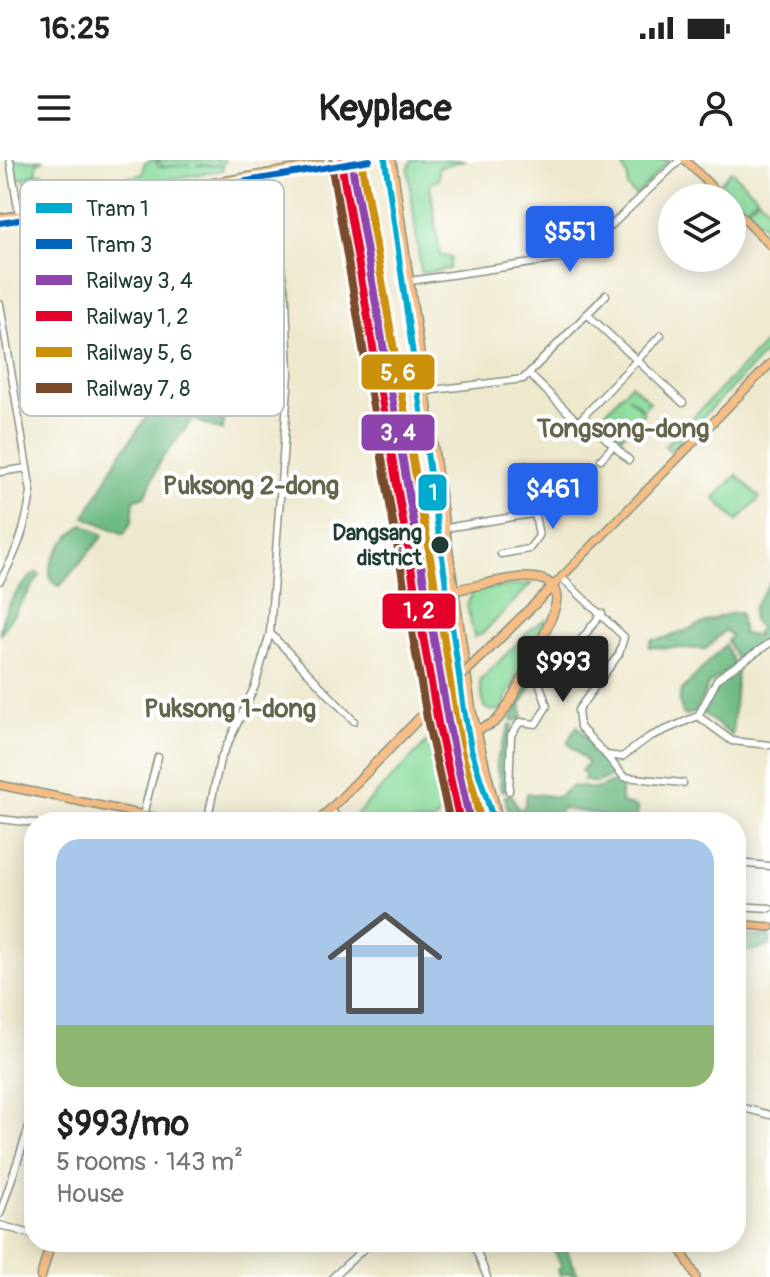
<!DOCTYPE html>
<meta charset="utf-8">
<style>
:root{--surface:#fff;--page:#f6f6f6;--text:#222;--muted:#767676;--accent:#2563eb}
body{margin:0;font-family:Pangolin,sans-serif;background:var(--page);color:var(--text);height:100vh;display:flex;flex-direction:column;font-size:30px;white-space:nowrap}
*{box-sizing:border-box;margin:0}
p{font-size:26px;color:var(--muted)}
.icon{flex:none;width:44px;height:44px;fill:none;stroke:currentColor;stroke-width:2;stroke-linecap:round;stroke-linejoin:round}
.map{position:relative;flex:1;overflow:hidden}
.drawer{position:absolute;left:24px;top:652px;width:722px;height:440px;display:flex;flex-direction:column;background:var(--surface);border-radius:32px;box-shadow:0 4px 20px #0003}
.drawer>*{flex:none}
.fabs{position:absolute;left:658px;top:24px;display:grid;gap:16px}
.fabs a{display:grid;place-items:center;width:88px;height:88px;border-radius:50%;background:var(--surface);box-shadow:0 4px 20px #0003;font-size:40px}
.price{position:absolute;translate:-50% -68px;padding:0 18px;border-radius:8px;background:var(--accent);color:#fff;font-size:26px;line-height:52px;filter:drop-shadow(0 2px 4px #0008)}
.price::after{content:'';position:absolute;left:50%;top:48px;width:24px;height:18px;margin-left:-12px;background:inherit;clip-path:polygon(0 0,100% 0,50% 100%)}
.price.active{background:#222;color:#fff}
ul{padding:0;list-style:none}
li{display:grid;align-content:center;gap:16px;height:424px;padding:0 32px}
li span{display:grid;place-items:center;height:248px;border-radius:24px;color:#555}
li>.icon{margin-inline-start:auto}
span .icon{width:144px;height:144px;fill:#fffc;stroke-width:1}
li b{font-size:34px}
.status{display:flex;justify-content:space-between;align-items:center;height:56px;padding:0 40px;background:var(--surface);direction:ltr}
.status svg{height:22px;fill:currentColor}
header{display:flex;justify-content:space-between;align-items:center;height:104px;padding:0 32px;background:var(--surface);font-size:36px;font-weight:800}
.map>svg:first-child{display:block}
.green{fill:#8adb9c;stroke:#548c68;stroke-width:2}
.forest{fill:#6fbb84;stroke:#477c5c;stroke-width:2}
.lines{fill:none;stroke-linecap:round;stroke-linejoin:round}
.minor-casing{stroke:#869280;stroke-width:9}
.major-casing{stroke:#869280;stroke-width:10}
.highway-casing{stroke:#869280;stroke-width:11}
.minor{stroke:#fff;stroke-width:6}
.major{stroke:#f6be86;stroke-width:7}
.highway{stroke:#f6be86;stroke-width:8}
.highway-bridge-casing{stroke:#869280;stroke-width:11;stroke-linecap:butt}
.highway-bridge{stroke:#f6be86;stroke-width:8}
.rail-1-casing{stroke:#fff;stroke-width:14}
.rail-2-casing{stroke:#fff;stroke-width:14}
.rail-3-casing{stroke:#fff;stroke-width:14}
.rail-4-casing{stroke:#fff;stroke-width:14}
.rail-1{stroke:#8e44ad;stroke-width:8}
.rail-2{stroke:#e4002b;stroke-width:8}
.rail-3{stroke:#cc910a;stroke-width:8}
.rail-4{stroke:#7a4b2a;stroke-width:8}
.tram-1-casing{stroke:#fff;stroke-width:12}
.tram-2-casing{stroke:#fff;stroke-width:12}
.tram-1{stroke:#00a9ce;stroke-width:6}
.tram-2{stroke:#0065bd;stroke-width:6}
.stop-dot{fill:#1f3d34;stroke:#fff;stroke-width:3}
.labels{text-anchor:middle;stroke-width:8;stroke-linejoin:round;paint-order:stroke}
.stop-label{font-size:22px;font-weight:bold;fill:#1f3d34;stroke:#fff;text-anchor:end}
.quarter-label{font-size:26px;font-weight:bold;fill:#65644c;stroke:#fff}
.key{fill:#fff;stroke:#bcc5c2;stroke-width:2}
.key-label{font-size:22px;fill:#1f3d34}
.line-badge{stroke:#fff;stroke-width:3}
.badge-label{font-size:22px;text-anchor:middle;font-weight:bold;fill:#fff}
</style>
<div class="status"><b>16:25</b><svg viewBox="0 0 49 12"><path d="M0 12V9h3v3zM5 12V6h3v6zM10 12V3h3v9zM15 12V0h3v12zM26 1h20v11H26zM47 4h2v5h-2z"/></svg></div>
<header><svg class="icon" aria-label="menu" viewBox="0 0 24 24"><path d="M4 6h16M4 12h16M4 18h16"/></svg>Keyplace<svg class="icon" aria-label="person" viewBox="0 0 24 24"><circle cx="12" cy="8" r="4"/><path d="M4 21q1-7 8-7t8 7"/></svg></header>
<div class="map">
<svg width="770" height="1117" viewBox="0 0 770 1117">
<rect width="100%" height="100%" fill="#fff"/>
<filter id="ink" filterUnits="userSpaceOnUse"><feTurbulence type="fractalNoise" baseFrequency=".0125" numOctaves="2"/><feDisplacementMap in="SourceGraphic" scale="16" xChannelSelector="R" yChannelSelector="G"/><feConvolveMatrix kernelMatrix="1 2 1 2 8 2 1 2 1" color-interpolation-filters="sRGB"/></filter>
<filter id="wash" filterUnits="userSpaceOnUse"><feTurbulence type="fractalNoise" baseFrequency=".006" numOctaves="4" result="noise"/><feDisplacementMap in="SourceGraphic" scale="32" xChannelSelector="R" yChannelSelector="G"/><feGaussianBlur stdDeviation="1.8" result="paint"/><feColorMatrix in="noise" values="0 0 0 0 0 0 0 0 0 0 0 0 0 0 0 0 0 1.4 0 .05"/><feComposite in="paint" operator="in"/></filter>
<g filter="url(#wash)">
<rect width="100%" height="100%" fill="#eee8cd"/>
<g class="green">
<path d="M14 0H44L38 2 36 13H43L44 23 34 14 29 16 39 19 41 27 28 28 23 17 18 19V27Z"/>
<path d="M151 0H155L159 7 190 5 164 7 157 0H225L222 5H196L222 6 223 10 110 29 109 22 143 14 144 4Z"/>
<path d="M412 0H466L439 7V19L430 24 440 95 451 98 449 109 421 113 408 9Z"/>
<path d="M620 0H669L636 36 627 27 628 18Z"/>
<path d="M731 11 757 36 745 48 720 23Z"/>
<path d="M758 38 770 49V72L747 49Z"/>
<path d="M767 181 770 188 670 291 665 286Z"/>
<path d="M631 224 650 242 643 249 628 236 644 253 622 276 602 256Z"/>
<path d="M737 315 760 338 737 361 714 338Z"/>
<path d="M532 423 483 473 474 477 467 445 473 431Z"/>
<path d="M546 459 500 550 491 551 484 547 480 521 533 467Z"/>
<path d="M436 573 444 651 433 662H349Z"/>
</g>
<g class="forest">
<path d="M248 175 258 195 243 226 229 240 222 271 193 259 160 301 146 335 134 340 132 361 124 374 85 357 119 296 159 240 192 186Z"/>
<path d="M84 364 103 376 60 426 53 423C41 402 68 376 84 364Z"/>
<path d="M37 412 40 415 0 474C0 452 19 425 37 412Z"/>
<path d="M770 422V481L738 502 727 481 731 476 725 470 706 489 649 487 651 480C683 478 709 454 740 453L743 474 756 476 759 467 752 461 753 448Z"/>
<path d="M725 485 734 505 708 525 696 552 684 556 679 541 681 531Z"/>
<path d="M551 491 564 498 538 514 521 545 523 558 515 561 511 559 541 501Z"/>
<path d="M737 509 732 576 703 553 720 519Z"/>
<path d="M510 564 513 565 508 581 505 631H501L496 602Z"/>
<path d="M577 566 616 614 595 623 583 620 586 616 581 611 588 603 567 582Z"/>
<path d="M621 619V643L637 647V662L562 648 553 659 511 662 505 636 511 634 519 651 525 646 527 633 558 637 572 626 596 629Z"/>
<path d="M736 775 770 777V786L751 791 736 787Z"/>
<path d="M550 1082H563L579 1117H572L570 1112 560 1116 558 1110 562 1107Z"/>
</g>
</g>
<g filter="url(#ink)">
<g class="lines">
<g class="minor-casing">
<g id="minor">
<path d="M10 0 19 55"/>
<path d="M138 35 159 162 208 154"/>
<path d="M410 121 579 96 680 0"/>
<path d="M0 144 31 332C26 366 18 391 0 421"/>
<path d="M587 154 683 243"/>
<path d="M530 215 578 262 661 175"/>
<path d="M425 231 523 219 606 135"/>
<path d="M583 257 629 300"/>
<path d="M601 299 614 285"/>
<path d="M0 312 27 308"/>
<path d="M445 368 532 354"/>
<path d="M501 394 529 389 539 376 526 305"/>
<path d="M561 417 624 477 619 494 578 550 580 567 606 595 622 597 649 577 698 556 732 581 770 585"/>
<path d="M270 473 354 561"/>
<path d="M559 508 569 521"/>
<path d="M698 556 718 518 770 483"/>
<path d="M606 595 624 617 683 623"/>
<path d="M509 631 511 575 520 562 536 564 547 546 538 519 559 508 602 453"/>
<path d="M331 650 342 662"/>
<path d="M143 655 158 597"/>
<path d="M0 659 34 663"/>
<path d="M207 662 220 600 255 526 270 473 289 214 286 139 266 13"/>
<path d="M736 703 770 706"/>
<path d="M736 746 770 748"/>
<path d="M736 764 738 746"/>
<path d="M736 946 770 955"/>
<path d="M0 1054 34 952"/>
<path d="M0 1065 34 1075"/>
<path d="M55 1082H74"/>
<path d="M473 1082 487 1117"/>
<path d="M333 1117 371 1082"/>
</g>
</g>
<g class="major-casing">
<g id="major">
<path d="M392 0 472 551 499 662"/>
<path d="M685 0 723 38"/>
<path d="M732 47 770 85"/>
<path d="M0 58 347 0"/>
<path d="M553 426 770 204"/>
<path d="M0 625 178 662"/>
<path d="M736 764 770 767"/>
<path d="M677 1082 696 1117"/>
</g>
</g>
<g class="highway-casing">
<g id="highway">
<path d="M454 430C476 427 520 413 540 419 551 421 558 431 556 442 554 460 510 546 498 559 491 566 484 567 476 570"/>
<path d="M483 495 553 426"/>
<path d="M318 662 441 536"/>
<path d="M41 1117 51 1082"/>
</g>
</g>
<use href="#minor" class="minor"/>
<use href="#major" class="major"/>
<use href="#highway" class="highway"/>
<g class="highway-bridge-casing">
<path id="highway-bridge" d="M441 536 483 495"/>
</g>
<use href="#highway-bridge" class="highway-bridge"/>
<g class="rail-1-casing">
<path id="rail-1" d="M351 0 448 561 470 662"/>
</g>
<g class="rail-2-casing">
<path id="rail-2" d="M341 2 438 563 460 662"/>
</g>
<g class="rail-3-casing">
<path id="rail-3" d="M361 0 458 559 480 660"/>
</g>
<g class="rail-4-casing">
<path id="rail-4" d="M331 3 428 564 450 662"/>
</g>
<use href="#rail-1" class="rail-1"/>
<use href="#rail-2" class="rail-2"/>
<use href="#rail-3" class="rail-3"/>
<use href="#rail-4" class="rail-4"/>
<g class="tram-1-casing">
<path id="tram-1" d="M385 0 464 550 471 589 494 662"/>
</g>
<g class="tram-2-casing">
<path id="tram-2" d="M0 63 370 0"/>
</g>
<use href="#tram-1" class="tram-1"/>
<use href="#tram-2" class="tram-2"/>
</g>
</g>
<circle class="stop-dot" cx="440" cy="385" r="10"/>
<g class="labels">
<g class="stop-label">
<text x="422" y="380">Dangsang<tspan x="422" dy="25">district</tspan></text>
</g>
<g class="quarter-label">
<text x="623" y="277">Tongsong-dong</text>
<text x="251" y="334">Puksong 2-dong</text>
<text x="230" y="557">Puksong 1-dong</text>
</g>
</g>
<rect x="20" y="20" width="264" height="236" rx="12" class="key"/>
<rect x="36" y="43" width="36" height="10" fill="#00a9ce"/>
<rect x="36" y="79" width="36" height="10" fill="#0065bd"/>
<rect x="36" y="115" width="36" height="10" fill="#8e44ad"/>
<rect x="36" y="151" width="36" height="10" fill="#e4002b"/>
<rect x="36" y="187" width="36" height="10" fill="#cc910a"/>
<rect x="36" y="223" width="36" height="10" fill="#7a4b2a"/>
<g class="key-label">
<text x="86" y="56">Tram 1</text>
<text x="86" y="92">Tram 3</text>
<text x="86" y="128">Railway 3, 4</text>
<text x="86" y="164">Railway 1, 2</text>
<text x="86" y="200">Railway 5, 6</text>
<text x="86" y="236">Railway 7, 8</text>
</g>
<g class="line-badge">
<rect x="360" y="193" width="76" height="38" rx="8" fill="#cc910a"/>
<rect x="360" y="253" width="76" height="39" rx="8" fill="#8e44ad"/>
<rect x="417" y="313" width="31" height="39" rx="8" fill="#00a9ce"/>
<rect x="381" y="432" width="76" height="38" rx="8" fill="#e4002b"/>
</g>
<g class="badge-label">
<text x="398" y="220">5, 6</text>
<text x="398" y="280">3, 4</text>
<text x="433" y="340">1</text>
<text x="419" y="458">1, 2</text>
</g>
</svg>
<div class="fabs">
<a><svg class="icon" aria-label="layers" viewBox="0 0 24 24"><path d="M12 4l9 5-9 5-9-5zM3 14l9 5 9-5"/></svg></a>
</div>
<b class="price" style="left:570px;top:114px">$551</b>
<b class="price" style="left:553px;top:371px">$461</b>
<b class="price active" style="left:563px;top:544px">$993</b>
<section class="drawer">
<ul>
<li><span style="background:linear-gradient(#a9c7e8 75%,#8fb573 0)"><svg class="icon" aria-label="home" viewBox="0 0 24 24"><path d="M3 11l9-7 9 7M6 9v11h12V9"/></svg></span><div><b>$993/mo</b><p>5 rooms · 143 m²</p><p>House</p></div></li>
</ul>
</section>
</div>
